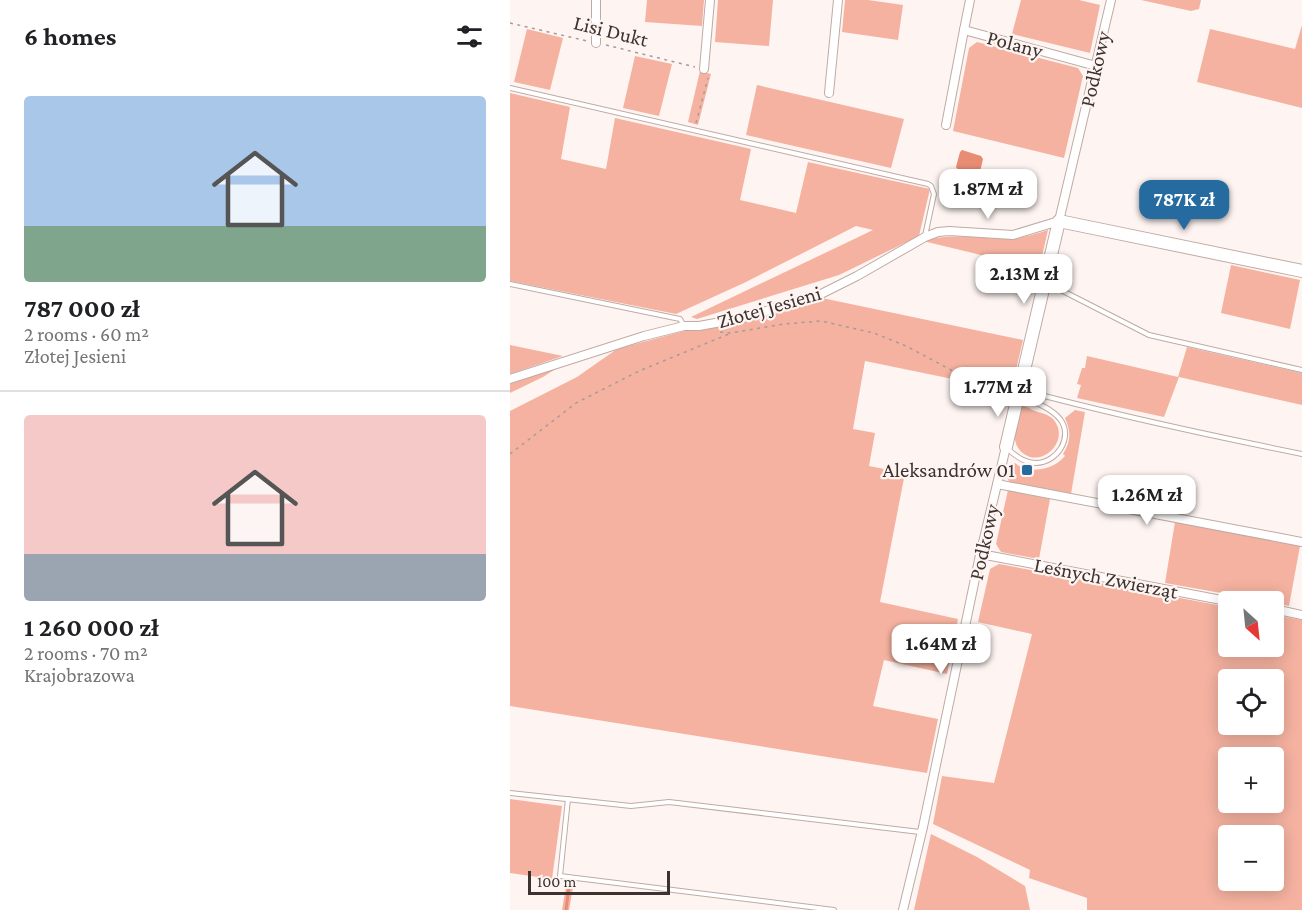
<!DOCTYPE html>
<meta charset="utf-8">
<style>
:root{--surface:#fff;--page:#f6f6f6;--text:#202124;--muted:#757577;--line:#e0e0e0;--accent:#266ba0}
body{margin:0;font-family:"Crimson Pro",serif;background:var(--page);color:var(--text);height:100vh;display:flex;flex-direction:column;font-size:22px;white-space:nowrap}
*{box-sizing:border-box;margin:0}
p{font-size:20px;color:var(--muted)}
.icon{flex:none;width:33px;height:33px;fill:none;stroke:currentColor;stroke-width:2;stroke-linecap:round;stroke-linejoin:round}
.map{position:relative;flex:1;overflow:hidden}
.details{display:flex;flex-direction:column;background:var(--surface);width:510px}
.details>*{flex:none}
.needle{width:39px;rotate:153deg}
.controls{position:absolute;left:708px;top:591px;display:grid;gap:12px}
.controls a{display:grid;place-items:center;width:66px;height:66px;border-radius:6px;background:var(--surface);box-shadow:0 3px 15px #0003;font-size:30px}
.scale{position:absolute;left:18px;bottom:15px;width:142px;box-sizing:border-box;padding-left:6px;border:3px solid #3c3330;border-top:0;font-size:16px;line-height:21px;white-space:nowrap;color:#3c3330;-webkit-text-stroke:4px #fef5f2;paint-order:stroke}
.price{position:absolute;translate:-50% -51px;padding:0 14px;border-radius:12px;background:#fff;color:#222;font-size:20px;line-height:39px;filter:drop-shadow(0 2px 3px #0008)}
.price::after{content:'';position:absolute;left:50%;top:36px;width:18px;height:14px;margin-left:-9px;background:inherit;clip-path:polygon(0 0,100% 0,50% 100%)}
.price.current{background:var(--accent);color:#fff}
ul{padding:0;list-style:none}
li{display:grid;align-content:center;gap:12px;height:318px;padding:0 24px}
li+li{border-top:2px solid var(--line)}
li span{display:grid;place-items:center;height:186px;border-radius:6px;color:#555}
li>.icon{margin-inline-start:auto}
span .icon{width:108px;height:108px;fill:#fffc;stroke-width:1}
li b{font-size:26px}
h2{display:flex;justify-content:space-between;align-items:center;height:72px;padding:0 24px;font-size:26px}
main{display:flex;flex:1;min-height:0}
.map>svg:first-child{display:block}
.green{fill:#f5b2a0;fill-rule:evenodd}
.water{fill:#e98c74}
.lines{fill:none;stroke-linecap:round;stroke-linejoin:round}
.stream{stroke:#e98c74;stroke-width:3}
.lane-casing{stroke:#c0aaa4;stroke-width:6}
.street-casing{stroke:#c0aaa4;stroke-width:10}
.secondary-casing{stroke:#c0aaa4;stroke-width:14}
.path{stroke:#a59c99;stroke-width:1.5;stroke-dasharray:3 4.5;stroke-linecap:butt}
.lane{stroke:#fff;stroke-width:4}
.street{stroke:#fff;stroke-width:8}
.secondary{stroke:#fff;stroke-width:12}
.poi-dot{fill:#266ba0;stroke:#fef5f2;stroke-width:2}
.labels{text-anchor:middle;stroke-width:4.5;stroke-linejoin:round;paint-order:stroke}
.street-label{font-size:21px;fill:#3c3330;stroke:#fef5f2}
.poi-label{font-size:21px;fill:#3c3330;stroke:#fef5f2;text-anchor:end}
</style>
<main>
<section class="details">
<h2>6 homes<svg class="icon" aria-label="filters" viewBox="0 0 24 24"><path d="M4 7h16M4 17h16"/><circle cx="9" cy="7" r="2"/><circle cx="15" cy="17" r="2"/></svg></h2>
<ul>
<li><span style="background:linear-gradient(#a9c7e8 70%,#7fa58c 0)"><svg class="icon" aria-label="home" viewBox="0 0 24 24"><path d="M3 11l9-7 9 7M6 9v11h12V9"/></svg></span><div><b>787 000 zł</b><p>2 rooms · 60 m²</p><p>Złotej Jesieni</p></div></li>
<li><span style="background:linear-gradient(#f6c9c9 75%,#9aa5b1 0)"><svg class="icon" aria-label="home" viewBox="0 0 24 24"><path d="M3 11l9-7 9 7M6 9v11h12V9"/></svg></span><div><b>1 260 000 zł</b><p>2 rooms · 70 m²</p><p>Krajobrazowa</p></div></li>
</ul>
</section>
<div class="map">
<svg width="792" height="910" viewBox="0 0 792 910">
<rect width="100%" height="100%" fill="#fef5f2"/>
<g class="green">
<path d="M137 0H194L192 26 135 22Z"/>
<path d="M208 0H263L259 46 205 42Z"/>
<path d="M335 0H358L393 5 388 40 332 32Z"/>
<path d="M511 0H569L590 5 580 53 502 34Z"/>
<path d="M631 0H691L689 9 681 11Z"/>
<path d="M792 25V108L687 82 700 29 785 49Z"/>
<path d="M17 29 53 38 40 90 4 82Z"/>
<path d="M467 42 568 68 573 76 554 158 443 131 459 48Z"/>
<path d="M125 56 162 64 149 116 113 108Z"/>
<path d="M190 71 201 74 188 125 178 122Z"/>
<path d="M247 85 394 119 381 168 236 135Z"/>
<path d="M0 93 60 107 51 159 96 169 105 118 241 149 230 200 286 213 298 162 420 189 409 236 329 275 187 319 181 317 363 230 346 226 236 282 166 314 0 281Z"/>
<path d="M538 230 529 269 413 241C444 231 475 241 506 238 517 237 528 233 538 230Z"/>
<path d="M721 265 790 280 780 329 711 313Z"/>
<path d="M312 298 513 340 501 391 355 361 343 429 365 433 359 466 395 473 370 602 448 619 437 674 374 660 363 706 428 719 417 773 0 706V411L67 377 107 349 174 331 201 328Z"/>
<path d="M0 345 53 356 0 374Z"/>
<path d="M677 347 792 373V405L669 377 654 417 567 398 571 385 567 384 572 368H575L577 356 668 377Z"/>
<path d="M47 368 33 377 0 393V382Z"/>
<path d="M512 406C517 406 520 409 525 411 531 413 537 414 542 418 562 438 534 468 514 454 509 451 505 444 505 438 505 428 509 416 512 406Z"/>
<path d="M565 410 575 412 561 494 501 483C495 479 496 469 500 464L505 463 512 468V470L521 473 522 470C536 469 545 467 555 456L553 454C561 442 561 431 555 418Z"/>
<path d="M498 490 540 499 529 559 491 552 486 544Z"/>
<path d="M665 522 790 546 779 606 764 603V602L756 601 655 583Z"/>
<path d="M489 564 718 607V646H764V615L792 620V910H577V898L519 878 520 870 423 824 432 776 484 783 522 634 468 622 480 569ZM718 680H764V724H718ZM718 758H764V802H718ZM718 836H764V880H718Z"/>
<path d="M0 799 52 806 42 879 0 873Z"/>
<path d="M421 834 467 857 515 886 520 910H404Z"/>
<path d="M57 881 64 882 59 910H52Z"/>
</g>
<path class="water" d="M452 150 471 156 473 159 470 172 466 175 449 171 446 167 450 152Z"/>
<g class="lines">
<path class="stream" d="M56 910 59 886"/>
<g class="lane-casing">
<g id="lane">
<path d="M0 88 418 184 421 186 424 194 415 236"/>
<path d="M0 284 170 319 174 326"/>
<path d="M537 286H543L639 335 792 370"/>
<path d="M512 390C604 415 698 435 792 454"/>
<path d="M497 448C505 456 515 463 526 463 547 463 564 437 550 419 541 408 523 401 509 397"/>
<path d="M0 793 121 806 159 802 410 832"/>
<path d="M58 799 50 876 324 910"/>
</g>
</g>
<g class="street-casing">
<g id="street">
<path d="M460 0 454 30 586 66"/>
<path d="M86 43V0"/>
<path d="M194 69 200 0"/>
<path d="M319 93 328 0"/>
<path d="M436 125 454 30"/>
<path d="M0 379 134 336 174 326H189L233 318 309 295 347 276 415 237 428 232 439 231 503 235 549 221 601 0"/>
<path d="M487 484 792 542"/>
<path d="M470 555 481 556 722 602"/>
<path d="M764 609 792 615"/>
<path d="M393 910 413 827 470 555 496 447"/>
</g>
</g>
<g class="secondary-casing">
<path id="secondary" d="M496 447 549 221 792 271"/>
</g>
<g class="path">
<path d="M0 23 77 41"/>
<path d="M96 45 185 67"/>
<path d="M186 123 198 78"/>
<path d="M210 332 221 333 274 324 311 321 364 333 396 346 460 380 498 387"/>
<path d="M0 454 66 403 129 371 219 334"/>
</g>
<use href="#lane" class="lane"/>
<use href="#street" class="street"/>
<use href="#secondary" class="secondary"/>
</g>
<rect class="poi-dot" x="511" y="464" width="12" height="12" rx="3"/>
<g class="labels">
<g class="street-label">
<text transform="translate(101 31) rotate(14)" y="7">Lisi Dukt</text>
<text transform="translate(505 44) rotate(15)" y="7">Polany</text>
<text transform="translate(585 69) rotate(-77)" y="7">Podkowy</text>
<text transform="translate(259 307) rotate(-16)" y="7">Złotej Jesieni</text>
<text transform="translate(474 542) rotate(-77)" y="7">Podkowy</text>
<text transform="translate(596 578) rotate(11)" y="7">Leśnych Zwierząt</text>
</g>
<g class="poi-label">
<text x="505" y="477">Aleksandrów 01</text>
</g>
</g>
</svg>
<div class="controls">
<a><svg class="needle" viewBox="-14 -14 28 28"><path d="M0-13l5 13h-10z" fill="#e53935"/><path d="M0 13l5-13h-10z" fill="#757577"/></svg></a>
<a><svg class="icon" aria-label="locate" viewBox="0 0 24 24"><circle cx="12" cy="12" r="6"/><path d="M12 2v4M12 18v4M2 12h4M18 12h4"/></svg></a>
<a>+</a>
<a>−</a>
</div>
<div class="scale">100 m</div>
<b class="price" style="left:478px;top:220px">1.87M zł</b>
<b class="price current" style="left:674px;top:231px">787K zł</b>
<b class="price" style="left:514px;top:305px">2.13M zł</b>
<b class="price" style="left:488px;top:418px">1.77M zł</b>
<b class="price" style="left:637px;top:526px">1.26M zł</b>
<b class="price" style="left:431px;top:675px">1.64M zł</b>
</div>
</main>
